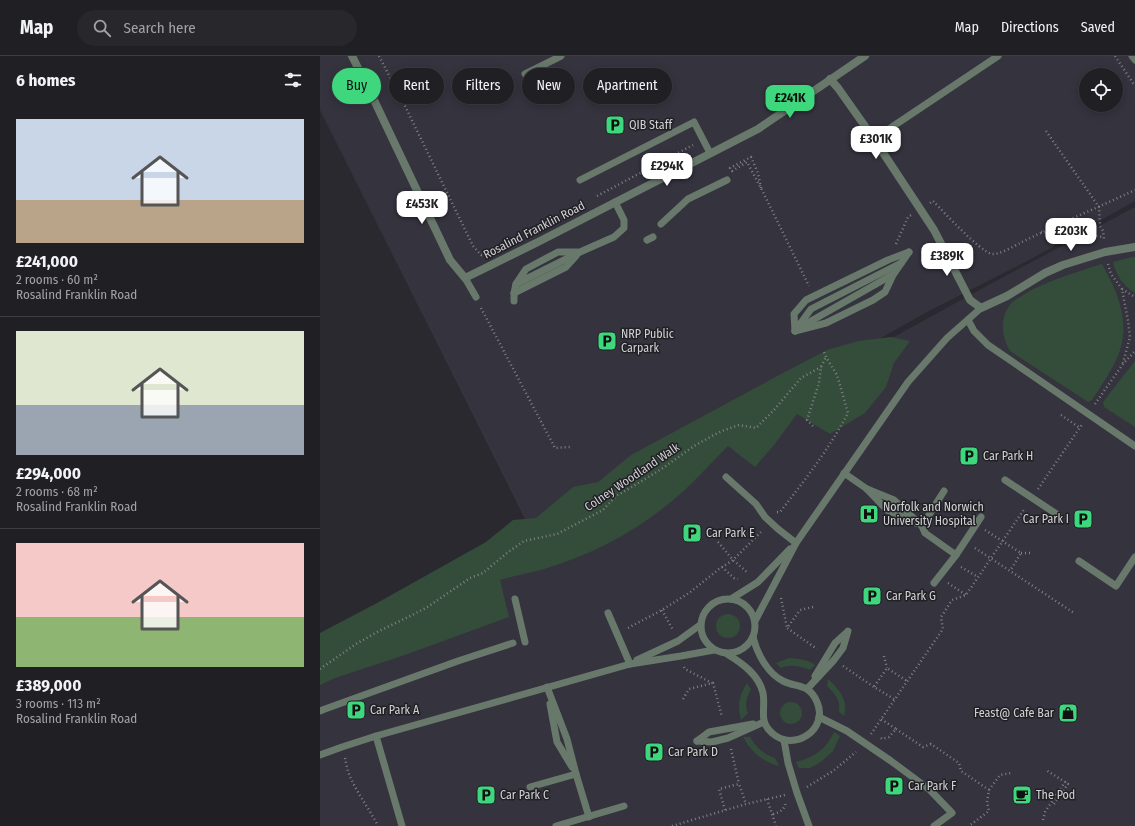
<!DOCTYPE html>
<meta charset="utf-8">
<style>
:root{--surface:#201f23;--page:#28272b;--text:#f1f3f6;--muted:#a2a2a6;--line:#3d3d41;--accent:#3fd77d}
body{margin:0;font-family:"Fira Sans Condensed",sans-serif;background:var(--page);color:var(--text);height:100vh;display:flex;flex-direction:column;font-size:15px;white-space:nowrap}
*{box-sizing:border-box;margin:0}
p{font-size:13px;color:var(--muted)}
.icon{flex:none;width:22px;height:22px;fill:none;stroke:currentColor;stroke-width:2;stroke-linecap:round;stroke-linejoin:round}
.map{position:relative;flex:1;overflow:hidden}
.details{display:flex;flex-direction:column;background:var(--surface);width:320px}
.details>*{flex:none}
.banner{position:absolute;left:12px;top:12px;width:380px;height:36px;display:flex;gap:8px}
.tools{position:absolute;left:759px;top:12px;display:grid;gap:8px}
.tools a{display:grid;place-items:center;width:44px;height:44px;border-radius:50%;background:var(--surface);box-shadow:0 2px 10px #0003,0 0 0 1px var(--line);font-size:20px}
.price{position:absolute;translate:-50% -34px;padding:0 9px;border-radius:8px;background:#fff;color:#222;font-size:13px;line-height:26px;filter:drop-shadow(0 1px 2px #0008)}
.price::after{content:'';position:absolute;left:50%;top:24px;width:12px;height:9px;margin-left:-6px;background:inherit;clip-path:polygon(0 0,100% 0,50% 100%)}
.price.selected{background:var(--accent);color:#111}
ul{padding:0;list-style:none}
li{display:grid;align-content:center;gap:8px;height:212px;padding:0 16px}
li+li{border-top:1px solid var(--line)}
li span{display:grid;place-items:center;height:124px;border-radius:0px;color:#555}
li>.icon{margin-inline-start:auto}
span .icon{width:72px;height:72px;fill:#fffc;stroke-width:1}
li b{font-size:17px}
h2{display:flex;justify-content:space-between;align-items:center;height:48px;padding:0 16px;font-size:17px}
.tag{padding:0 14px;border-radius:18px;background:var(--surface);box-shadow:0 2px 10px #0003,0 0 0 1px var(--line);font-size:14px;line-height:36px}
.tag.selected{background:var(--accent);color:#111}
header{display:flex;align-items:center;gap:24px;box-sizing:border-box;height:56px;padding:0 20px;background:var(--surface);border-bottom:1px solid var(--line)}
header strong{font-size:19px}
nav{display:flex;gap:22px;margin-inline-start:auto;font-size:14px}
.search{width:280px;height:36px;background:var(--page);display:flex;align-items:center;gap:10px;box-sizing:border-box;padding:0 14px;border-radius:22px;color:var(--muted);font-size:15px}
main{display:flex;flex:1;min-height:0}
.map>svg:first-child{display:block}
.built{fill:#34333e;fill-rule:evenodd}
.green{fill:#344c3a}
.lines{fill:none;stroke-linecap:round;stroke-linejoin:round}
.path{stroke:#828186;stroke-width:2.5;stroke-dasharray:1 3;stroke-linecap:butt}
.service{stroke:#68796c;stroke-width:7}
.minor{stroke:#68796c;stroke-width:8}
.labels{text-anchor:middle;stroke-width:3;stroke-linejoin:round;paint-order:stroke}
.poi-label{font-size:12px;fill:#d2d2d5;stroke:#202025;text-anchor:start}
.street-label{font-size:12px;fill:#d2d2d5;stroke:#202025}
</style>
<header>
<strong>Map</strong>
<div class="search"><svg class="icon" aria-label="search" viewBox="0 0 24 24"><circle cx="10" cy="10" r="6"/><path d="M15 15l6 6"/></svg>Search here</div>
<nav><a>Map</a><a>Directions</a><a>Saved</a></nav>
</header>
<main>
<section class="details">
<h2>6 homes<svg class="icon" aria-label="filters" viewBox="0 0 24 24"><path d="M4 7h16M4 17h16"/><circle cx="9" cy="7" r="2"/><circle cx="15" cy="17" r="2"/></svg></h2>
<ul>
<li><span style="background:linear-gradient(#c9d6e8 65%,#b9a48a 0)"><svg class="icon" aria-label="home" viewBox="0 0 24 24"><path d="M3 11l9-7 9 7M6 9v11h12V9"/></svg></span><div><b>£241,000</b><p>2 rooms · 60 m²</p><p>Rosalind Franklin Road</p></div></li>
<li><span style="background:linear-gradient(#dfe7d0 60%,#9aa5b1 0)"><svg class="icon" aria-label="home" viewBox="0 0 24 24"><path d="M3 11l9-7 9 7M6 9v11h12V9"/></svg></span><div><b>£294,000</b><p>2 rooms · 68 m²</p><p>Rosalind Franklin Road</p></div></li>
<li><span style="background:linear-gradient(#f6c9c9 60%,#8fb573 0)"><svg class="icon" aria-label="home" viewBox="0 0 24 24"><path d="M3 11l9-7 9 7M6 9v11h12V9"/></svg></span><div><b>£389,000</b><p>3 rooms · 113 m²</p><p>Rosalind Franklin Road</p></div></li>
</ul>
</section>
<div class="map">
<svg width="815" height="770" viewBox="0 0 815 770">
<rect width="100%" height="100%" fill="#2a292f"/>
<g class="built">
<path d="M0 0H815V145L713 202 609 255 212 477 0 54ZM766 19H796V49H766Z"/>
<path d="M815 151V770H0V614L484 330 674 226Z"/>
</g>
<g class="green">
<path d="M812 201H815V237C803 230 796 219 793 206Z"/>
<path d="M782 208C788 219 794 230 798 242 813 286 795 309 772 344L768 346 690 295C682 282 679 262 690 249 692 246 696 243 700 241 724 225 754 217 782 208Z"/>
<path d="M571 281 590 285 574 307 566 331 545 357 510 378 477 358 454 389 435 411 408 390C390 408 372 429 352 445 314 477 269 500 221 514 208 517 194 520 180 524L189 561 85 599 15 622 0 629V577L57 547 166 486 193 464 216 462 253 431 278 426 311 399 461 318 507 294 538 285Z"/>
<path d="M815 305V371L784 351 783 346Z"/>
<circle cx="408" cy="570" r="12"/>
<path d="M469 602C478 603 488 603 495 609L490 614C481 610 470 608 461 612L456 607Z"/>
<path d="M508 623C519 633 529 645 524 660L519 656C521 644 515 638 507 630Z"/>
<path d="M427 627 431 633C427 641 424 649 428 657L421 664C417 648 419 640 427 627Z"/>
<circle cx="471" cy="657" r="11"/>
<path d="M514 676 520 680 513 695 501 706 490 712H479L476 706C495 701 506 693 514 676Z"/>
<path d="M423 681H430C436 691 444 699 455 702L459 710C443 706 431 696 423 681Z"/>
</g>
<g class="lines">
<g class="path">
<path d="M59 0 85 50 153 190 161 199H163"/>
<path d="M795 0 815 30"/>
<path d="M726 75 779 151 780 170 783 175 784 183"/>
<path d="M441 132 438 117 431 101 410 112 412 115 427 106 441 132 489 230"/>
<path d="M277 140 373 89"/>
<path d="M610 147 613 145C624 156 659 195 672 198 679 199 694 190 700 187 738 168 777 152 815 134"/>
<path d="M721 176 732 179 750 177 784 181"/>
<path d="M576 188 588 161 591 159"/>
<path d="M788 208 791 218 802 233 808 265 810 281 803 307"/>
<path d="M802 233 815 241"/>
<path d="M161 252 235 392 250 391"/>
<path d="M775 348 803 308 815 295"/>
<path d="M741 359 760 372"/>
<path d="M493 370 487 364 499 327 501 311 506 301"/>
<path d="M718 433 763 367"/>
<path d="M457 456H460C485 424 509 393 528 357L517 319 506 301 504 296"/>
<path d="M665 474 701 497 690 515"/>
<path d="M398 486 413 504 428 517"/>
<path d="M655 492 754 557"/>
<path d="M701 497H713"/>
<path d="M402 511 414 522 418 523"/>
<path d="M641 511 658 521"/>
<path d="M628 527 646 539"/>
<path d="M461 542 467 572"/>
<path d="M493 551 480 554 467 572 497 593"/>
<path d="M342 554 353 574"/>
<path d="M308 572 342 554 369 537 399 513 413 504 442 475"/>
<path d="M564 600 567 612"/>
<path d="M523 610 554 631"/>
<path d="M364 611 365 613 392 627"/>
<path d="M0 613 36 588 59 575 78 566 106 552 150 522 163 517 187 497 204 485 237 478 283 454 296 440 312 431 343 412 374 390 392 380 402 375 419 369 436 372 454 354 481 322 501 311"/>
<path d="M363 643 369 633 393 627 402 661"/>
<path d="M574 643 554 631 567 612 587 625"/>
<path d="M576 673 603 691 611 688 639 707 641 715 669 734 667 746 669 755 649 770"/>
<path d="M551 678 623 573 621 561 632 544 646 539 705 452"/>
<path d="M561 682 562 683 569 681 576 673 561 663"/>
<path d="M411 693 419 728"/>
<path d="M25 702C26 707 27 713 29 718 36 736 49 752 58 770"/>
<path d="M487 731 513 715 536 696"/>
<path d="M669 734 680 719 691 717"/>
<path d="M447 743 456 770"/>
<path d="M734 748 748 728 745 726"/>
<path d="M405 754 399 733 419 728 426 748"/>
<path d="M453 758C461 756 465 753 466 745"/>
<path d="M723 764 725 756 745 726 726 714"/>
<path d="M352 770 426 748 465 739"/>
</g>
<g class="service">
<path d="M812 0 815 4"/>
<path d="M205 18 241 0"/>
<path d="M554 83 678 0"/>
<path d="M260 124 374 66 390 97"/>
<path d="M341 168 368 143 407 124"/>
<path d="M327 184 333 181"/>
<path d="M145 222 156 241"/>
<path d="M196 228 206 213 238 196H257"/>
<path d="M194 237 246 211 256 200"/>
<path d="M194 245V237L196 228 260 196 294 181 304 172V164L295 146"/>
<path d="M648 264 654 275 668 289 815 390"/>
<path d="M484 269 572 219"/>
<path d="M475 275 474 258 486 244 568 204 589 196"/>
<path d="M475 275 506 267 553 244 565 236 573 219 589 196"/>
<path d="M475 275 491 253 581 207"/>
<path d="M524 417 547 433 567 454 596 467"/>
<path d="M406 421 436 448 445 461 458 473 476 487"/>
<path d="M685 424 738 459"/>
<path d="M547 433 574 444 602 470 605 477 636 499"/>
<path d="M602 470 624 435"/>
<path d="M759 505 796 530 815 501"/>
<path d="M614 527 636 499 661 461"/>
<circle cx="408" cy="570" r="27"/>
<path d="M195 543 205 586"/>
<path d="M411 543 438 526 470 493"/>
<path d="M288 557 310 608"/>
<path d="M435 565 476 487 588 326 627 282 661 252"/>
<path d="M407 598C422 607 439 619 443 637 446 653 438 665 452 677 474 697 509 673 497 646 489 627 477 632 463 625 447 617 437 597 433 581"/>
<path d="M317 604 358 585 380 569"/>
<path d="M495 620 515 587 526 577"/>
<path d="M227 631 247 683 256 718 269 761"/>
<path d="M487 633 514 604 523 592 528 575"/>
<path d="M230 648 237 686 252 711"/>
<path d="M0 655 5 653 138 605 193 587"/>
<path d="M499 661 527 675 571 705 610 734 632 757 614 770"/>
<path d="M56 680 82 770"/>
<path d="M464 684 468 707 477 737 489 770"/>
<path d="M377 685 392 686 408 682 444 666"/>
<path d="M377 685 389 676 433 668"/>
<path d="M0 699 22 691 56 680 310 608 361 600 394 594"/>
<path d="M210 731 256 718"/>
<path d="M236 770 304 750"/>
</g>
<g class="minor">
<path d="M32 0 54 44 130 204 145 222 220 185 438 73 545 0"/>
<path d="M510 23 518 32 554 83 614 174 650 244 661 252 687 240 725 217 743 209 785 196 815 191"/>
</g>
</g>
<defs>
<g id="parking-square" transform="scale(1)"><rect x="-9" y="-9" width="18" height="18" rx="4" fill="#3fd77d" stroke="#202025"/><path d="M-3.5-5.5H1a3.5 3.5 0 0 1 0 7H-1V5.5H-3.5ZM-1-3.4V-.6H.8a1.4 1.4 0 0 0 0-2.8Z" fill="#111"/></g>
<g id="hospital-square" transform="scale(1)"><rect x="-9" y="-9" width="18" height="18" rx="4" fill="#3fd77d" stroke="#202025"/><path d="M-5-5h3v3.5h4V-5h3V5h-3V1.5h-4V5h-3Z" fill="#111"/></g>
<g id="shop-square" transform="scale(1)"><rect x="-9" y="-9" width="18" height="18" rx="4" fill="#3fd77d" stroke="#202025"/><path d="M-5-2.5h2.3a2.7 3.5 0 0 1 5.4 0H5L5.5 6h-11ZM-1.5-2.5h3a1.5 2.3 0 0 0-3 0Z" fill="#111"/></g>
<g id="cafe-square" transform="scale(1)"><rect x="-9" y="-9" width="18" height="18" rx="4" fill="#3fd77d" stroke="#202025"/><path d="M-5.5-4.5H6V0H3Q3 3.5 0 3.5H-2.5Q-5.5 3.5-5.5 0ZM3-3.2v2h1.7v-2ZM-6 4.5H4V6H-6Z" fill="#111"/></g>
</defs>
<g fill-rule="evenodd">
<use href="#parking-square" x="295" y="69"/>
<use href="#parking-square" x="287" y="285"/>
<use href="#parking-square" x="649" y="400"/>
<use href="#hospital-square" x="549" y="458"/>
<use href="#parking-square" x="763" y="463"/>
<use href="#parking-square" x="372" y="477"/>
<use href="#parking-square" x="552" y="540"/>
<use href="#parking-square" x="36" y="654"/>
<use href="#shop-square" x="748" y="657"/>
<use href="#parking-square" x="334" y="696"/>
<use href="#parking-square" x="574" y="730"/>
<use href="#parking-square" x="166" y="739"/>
<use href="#cafe-square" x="702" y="739"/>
</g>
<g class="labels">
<g class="poi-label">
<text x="309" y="73">QIB Staff</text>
<text x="301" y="282">NRP Public<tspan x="301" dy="14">Carpark</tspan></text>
<text x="663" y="404">Car Park H</text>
<text x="563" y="455">Norfolk and Norwich<tspan x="563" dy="14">University Hospital</tspan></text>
<text x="749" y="467" text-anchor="end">Car Park I</text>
<text x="386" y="481">Car Park E</text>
<text x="566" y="544">Car Park G</text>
<text x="50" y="658">Car Park A</text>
<text x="734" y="661" text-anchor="end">Feast@ Cafe Bar</text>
<text x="348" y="700">Car Park D</text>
<text x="588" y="734">Car Park F</text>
<text x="180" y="743">Car Park C</text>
<text x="716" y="743">The Pod</text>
</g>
<g class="street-label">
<text transform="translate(214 174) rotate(-27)" y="4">Rosalind Franklin Road</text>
<text transform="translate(312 421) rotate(-34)" y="4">Colney Woodland Walk</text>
</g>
</g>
</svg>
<div class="tools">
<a><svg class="icon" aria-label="locate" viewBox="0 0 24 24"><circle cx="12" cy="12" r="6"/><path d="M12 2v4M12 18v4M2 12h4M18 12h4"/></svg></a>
</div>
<b class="price selected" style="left:470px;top:63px">£241K</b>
<b class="price" style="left:556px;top:104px">£301K</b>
<b class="price" style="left:347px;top:131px">£294K</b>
<b class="price" style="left:102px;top:169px">£453K</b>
<b class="price" style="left:751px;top:196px">£203K</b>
<b class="price" style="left:627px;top:221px">£389K</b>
<div class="banner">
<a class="tag selected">Buy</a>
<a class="tag">Rent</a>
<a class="tag">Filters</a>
<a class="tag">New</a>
<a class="tag">Apartment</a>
</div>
</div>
</main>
